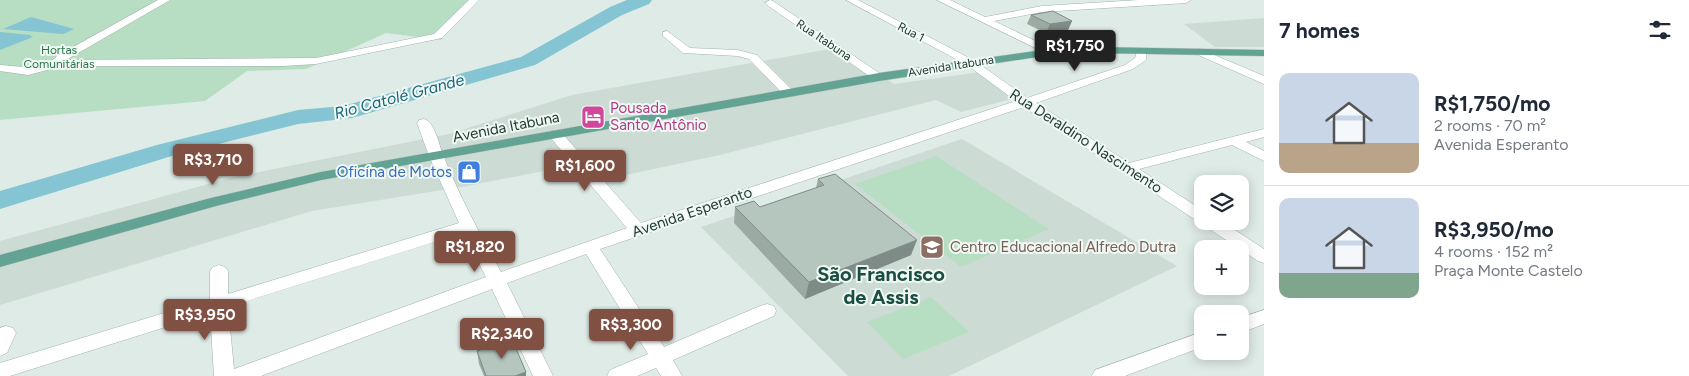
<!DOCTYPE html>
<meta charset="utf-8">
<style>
:root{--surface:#fff;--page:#f6f6f7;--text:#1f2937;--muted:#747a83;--line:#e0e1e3;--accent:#805043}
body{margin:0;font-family:Figtree,sans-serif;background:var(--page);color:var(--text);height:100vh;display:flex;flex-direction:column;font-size:19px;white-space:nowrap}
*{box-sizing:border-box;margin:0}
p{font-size:16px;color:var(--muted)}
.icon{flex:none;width:28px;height:28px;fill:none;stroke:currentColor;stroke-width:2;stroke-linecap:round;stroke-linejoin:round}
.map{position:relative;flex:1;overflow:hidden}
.details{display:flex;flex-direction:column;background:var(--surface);width:425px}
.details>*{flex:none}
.buttons{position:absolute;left:1194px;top:175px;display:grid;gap:10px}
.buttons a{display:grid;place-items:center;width:55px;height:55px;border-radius:10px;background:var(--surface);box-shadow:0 2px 12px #0003;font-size:25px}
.price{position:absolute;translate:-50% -42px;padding:0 11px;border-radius:5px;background:var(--accent);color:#fff;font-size:16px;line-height:32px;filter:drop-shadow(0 1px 2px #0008)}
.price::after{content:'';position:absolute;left:50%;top:30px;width:15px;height:11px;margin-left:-8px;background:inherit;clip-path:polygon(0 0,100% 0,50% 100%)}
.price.active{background:#222;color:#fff}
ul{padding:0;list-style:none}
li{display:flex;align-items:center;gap:15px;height:125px;padding:0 15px}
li+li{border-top:1px solid var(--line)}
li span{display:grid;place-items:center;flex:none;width:140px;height:100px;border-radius:10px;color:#555}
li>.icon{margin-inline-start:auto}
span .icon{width:60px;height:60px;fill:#fffc;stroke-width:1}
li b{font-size:21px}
h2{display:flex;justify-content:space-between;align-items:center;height:60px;padding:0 15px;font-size:21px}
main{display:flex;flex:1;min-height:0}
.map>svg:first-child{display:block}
.built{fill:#cddbd5}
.green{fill:#b7ddc3}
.water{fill:#85c4d3}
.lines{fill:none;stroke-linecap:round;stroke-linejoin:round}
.river{fill:#85c4d3;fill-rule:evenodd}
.minor-casing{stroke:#a2b3ad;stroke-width:1}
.major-casing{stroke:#c1c8c6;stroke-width:1}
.minor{fill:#fff;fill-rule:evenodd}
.major{fill:#62a394;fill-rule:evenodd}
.wall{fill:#9caaa4}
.shaded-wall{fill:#7f8b86}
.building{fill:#b5c6bf;stroke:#7f8b86}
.labels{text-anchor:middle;stroke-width:4;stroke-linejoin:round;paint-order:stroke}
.far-street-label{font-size:12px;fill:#203c35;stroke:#f0f8f4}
.far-park-label{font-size:12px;fill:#287448;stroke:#f0f8f4}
.hotel-label{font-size:15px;fill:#b23c85;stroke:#f0f8f4;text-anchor:start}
.street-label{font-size:15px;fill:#203c35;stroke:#f0f8f4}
.shop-label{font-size:15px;fill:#366cbe;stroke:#f0f8f4;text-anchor:end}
.education-label{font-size:15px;fill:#785e54;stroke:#f0f8f4;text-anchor:start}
.water-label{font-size:16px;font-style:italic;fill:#18667a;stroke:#f0f8f4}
.district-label{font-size:20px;font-weight:bold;fill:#1b4e43;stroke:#f0f8f4}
</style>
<main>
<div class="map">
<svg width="1264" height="376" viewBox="0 0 1264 376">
<rect width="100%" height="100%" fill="#dfebe6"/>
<g class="built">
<path d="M1264 18V47H1215L1184 24Z"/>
<path d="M841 47 894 84 981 72 1012 99 961 112 936 100 720 155 616 177 585 163 467 186 312 211 0 305V241L234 177 449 134 572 95Z"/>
<path d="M962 139 1177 266 949 376H848L701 227Z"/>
</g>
<g class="green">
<path d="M0 0H478L441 40 386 33 306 69 247 71 205 101 0 120Z"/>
<path d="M936 156 1049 229 961 267 855 184Z"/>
<path d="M931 297 969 332 903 359 867 322Z"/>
</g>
<g class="water">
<path d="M31 17 74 29 63 34 3 29Z"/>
<path d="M0 32 30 35 33 37 0 50Z"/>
</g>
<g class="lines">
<path class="river" d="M627 0H652L649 4 622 15 535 65 352 118 298 124 175 155 0 209V191L157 145 298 110 343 106 521 57 610 7Z"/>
<g class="minor-casing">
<g id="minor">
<path d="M158 0H170L66 60 316 58 434 34 469 0H479L442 38 316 64 283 66H62L28 75 0 71V65C18 66 44 72 57 56Z"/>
<path d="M770 0 773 1 885 77 879 81 875 80 767 5 765 3Z"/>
<path d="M846 0H858L975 61 1027 98 1125 65 1135 58 1138 49H1146V60L1133 69 1036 103 1129 163 1264 129V137L1246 142 1264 151V161L1232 145 1139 169 1202 210V221H1221L1264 249V263L1258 261 1024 107 600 249 664 347 760 306 767 304 774 306 776 311 774 316 673 360 682 376H661L656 368 637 376H607L610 370 648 354 586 254 507 283 553 376H533L492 289 261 376H214L210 313 10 376H0V363L210 299V271L213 267 219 265 225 267 228 271V294L459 223 429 156 417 123 419 120 424 119C435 122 439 145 443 155 459 195 480 234 501 272L627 228 550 137 548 134 550 131H560L641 223 1016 101 967 65ZM463 233 486 277 234 369 228 307Z"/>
<path d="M937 0H950L985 17 1042 6 1139 0H1191L1186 3 1042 12 994 21 1054 50V54L1050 55Z"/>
<path d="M667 31 690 48 738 50 757 55 795 93 793 96H785L749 59 738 56 683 53 663 36V32Z"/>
<path d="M1200 49 1264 76V84L1196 54V50Z"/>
<path d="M1264 310V324L1240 333V318Z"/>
<path d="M6 326 13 328 16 333 7 353 0 356V328Z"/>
<path d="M1202 332V347L1125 376H1092L1095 370Z"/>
</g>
</g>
<g class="major-casing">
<path id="major" d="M1095 47 1264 50V56L1095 53 1050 55 879 81 321 180 216 206 0 267V255L207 199 321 172 879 73 1050 49Z"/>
</g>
<use href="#minor" class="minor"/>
<use href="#major" class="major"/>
</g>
<g class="wall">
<path d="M1031 15 1072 21 1068 30 1046 33 1027 24Z"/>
<path d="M818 179 911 255 805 299 734 223 735 207H760L816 188Z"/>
<path d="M477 351 526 372V376H484L479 364Z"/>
</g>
<g class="shaded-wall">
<path d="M1072 21 1068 30 1046 33 1050 24Z"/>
<path d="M917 240 911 255 805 299 809 282Z"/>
<path d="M526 372V376H515Z"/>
</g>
<g class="building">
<path d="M1053 11 1072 21 1050 24 1031 15Z"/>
<path d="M835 174 917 240 809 282 735 207 754 201 760 207 824 185 818 179Z"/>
<path d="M512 339 526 372 515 376H486L477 351Z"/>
</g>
<defs>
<g id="hotel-square" transform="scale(1.25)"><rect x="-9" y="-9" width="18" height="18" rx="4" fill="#d1479c" stroke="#f0f8f4"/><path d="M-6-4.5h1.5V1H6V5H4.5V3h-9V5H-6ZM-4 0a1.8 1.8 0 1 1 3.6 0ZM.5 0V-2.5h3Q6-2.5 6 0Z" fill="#fff"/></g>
<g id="shop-square" transform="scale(1.25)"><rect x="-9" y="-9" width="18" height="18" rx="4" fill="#3f7fe0" stroke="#f0f8f4"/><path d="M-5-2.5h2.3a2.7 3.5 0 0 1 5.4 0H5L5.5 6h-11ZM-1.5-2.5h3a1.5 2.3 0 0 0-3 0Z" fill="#fff"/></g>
<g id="school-square" transform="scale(1.25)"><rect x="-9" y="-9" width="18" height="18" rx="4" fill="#8d6e63" stroke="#f0f8f4"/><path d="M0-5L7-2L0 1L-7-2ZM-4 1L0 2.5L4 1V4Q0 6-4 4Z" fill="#fff"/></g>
</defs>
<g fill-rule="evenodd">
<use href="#hotel-square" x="593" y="117"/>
<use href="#shop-square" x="469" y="172"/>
<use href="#school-square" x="932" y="247"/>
</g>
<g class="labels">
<g class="far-street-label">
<text transform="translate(911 32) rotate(28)" y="4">Rua 1</text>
<text transform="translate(824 40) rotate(34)" y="4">Rua Itabuna</text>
<text transform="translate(951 66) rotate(-9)" y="4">Avenida Itabuna</text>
</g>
<g class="far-park-label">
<text x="59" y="54">Hortas<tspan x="59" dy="14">Comunitárias</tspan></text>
</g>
<g class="hotel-label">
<text x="610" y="113">Pousada<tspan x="610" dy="17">Santo Antônio</tspan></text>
</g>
<g class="street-label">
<text transform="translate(506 127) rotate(-11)" y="5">Avenida Itabuna</text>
<text transform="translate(1086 141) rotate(33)" y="5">Rua Deraldino Nascimento</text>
<text transform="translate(692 212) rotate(-19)" y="5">Avenida Esperanto</text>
</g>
<g class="shop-label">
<text x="452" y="177">Oficína de Motos</text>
</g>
<g class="education-label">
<text x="950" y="252">Centro Educacional Alfredo Dutra</text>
</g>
<g class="water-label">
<text transform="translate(399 96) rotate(-15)" y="6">Rio Catolé Grande</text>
</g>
<g class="district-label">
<text x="881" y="281">São Francisco<tspan x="881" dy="23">de Assis</tspan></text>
</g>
</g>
</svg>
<div class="buttons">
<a><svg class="icon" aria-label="layers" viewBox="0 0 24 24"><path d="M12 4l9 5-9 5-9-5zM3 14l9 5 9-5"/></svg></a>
<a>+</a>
<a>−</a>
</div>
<b class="price active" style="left:1075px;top:72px">R$1,750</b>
<b class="price" style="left:213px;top:186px">R$3,710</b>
<b class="price" style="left:585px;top:192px">R$1,600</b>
<b class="price" style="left:475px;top:273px">R$1,820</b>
<b class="price" style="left:205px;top:341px">R$3,950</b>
<b class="price" style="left:631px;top:351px">R$3,300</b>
<b class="price" style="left:502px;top:360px">R$2,340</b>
</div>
<section class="details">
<h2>7 homes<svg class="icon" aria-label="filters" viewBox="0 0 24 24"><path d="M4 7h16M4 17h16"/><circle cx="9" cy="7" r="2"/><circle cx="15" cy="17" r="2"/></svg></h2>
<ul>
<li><span style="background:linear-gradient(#c9d6e8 70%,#b9a48a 0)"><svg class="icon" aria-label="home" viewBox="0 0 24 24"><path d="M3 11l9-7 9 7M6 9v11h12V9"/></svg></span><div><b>R$1,750/mo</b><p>2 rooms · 70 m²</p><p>Avenida Esperanto</p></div></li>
<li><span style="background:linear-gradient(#c9d6e8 75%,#7fa58c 0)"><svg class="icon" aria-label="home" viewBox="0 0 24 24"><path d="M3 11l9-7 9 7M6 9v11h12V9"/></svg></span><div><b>R$3,950/mo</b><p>4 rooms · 152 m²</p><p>Praça Monte Castelo</p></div></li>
</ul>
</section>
</main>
